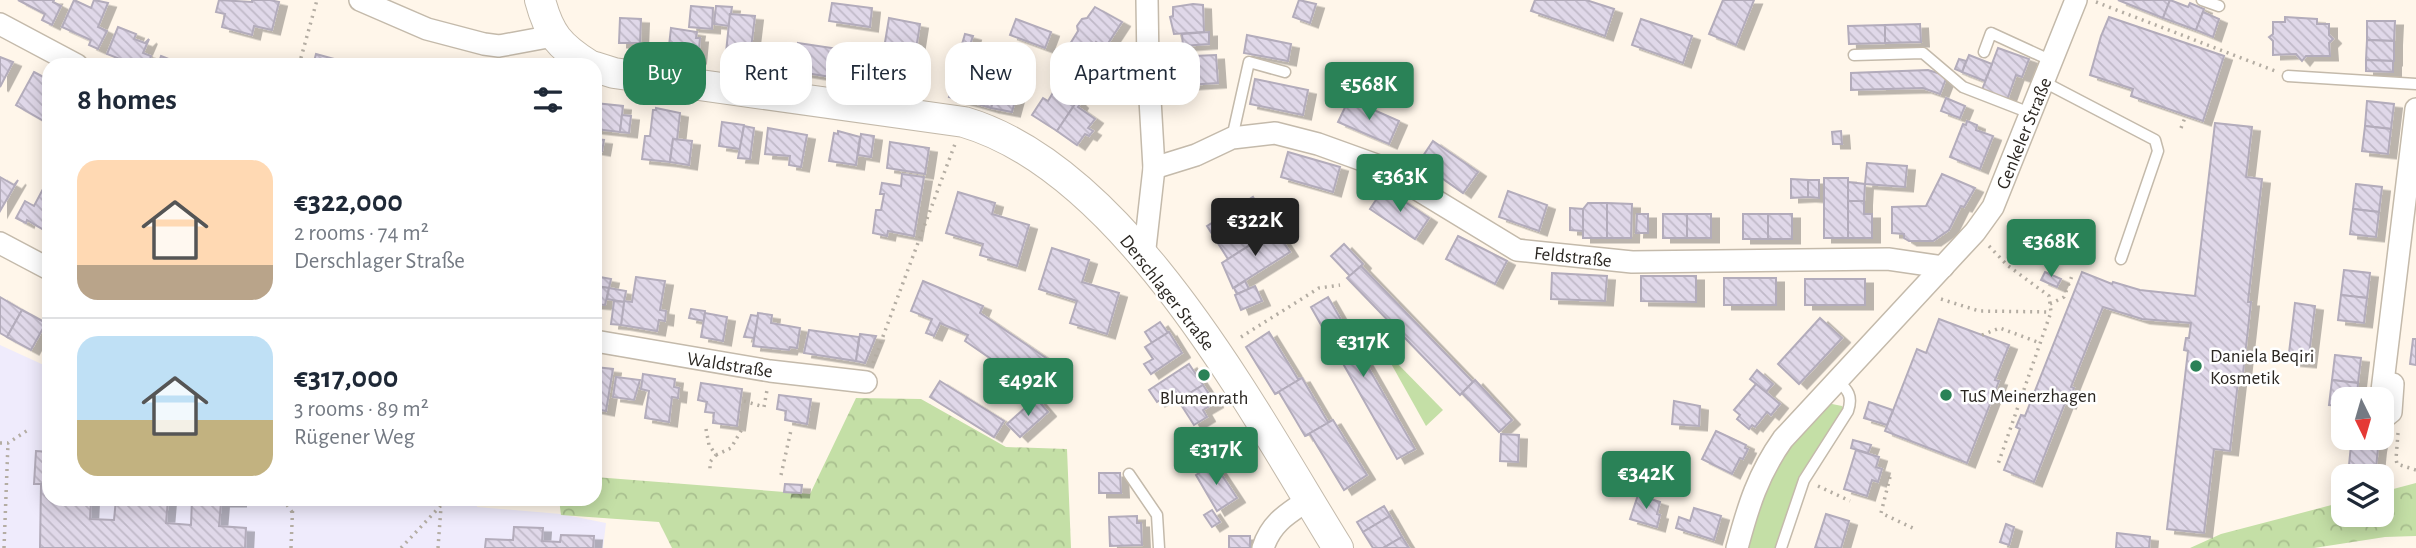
<!DOCTYPE html>
<meta charset="utf-8">
<style>
:root{--surface:#fff;--page:#f2f2f3;--text:#1f2937;--muted:#747a83;--line:#e0e1e3;--accent:#2a8257}
body{margin:0;font-family:"Alegreya Sans",sans-serif;background:var(--page);color:var(--text);height:100vh;display:flex;flex-direction:column;font-size:26px;white-space:nowrap}
*{box-sizing:border-box;margin:0}
p{font-size:23px;color:var(--muted)}
.icon{flex:none;width:38px;height:38px;fill:none;stroke:currentColor;stroke-width:2;stroke-linecap:round;stroke-linejoin:round}
.map{position:relative;flex:1;overflow:hidden}
.details{position:absolute;left:42px;top:58px;width:560px;height:448px;display:flex;flex-direction:column;background:var(--surface);border-radius:21px;box-shadow:0 4px 18px #0003}
.details>*{flex:none}
.top-card{position:absolute;left:623px;top:42px;width:665px;height:63px;display:flex;gap:14px}
.needle{width:46px;rotate:175deg}
.controls{position:absolute;left:2331px;top:387px;display:grid;gap:14px}
.controls a{display:grid;place-items:center;width:63px;height:63px;border-radius:14px;background:var(--surface);box-shadow:0 4px 18px #0003;font-size:35px}
.price{position:absolute;translate:-50% -60px;padding:0 16px;border-radius:7px;background:var(--accent);color:#fff;font-size:23px;line-height:46px;filter:drop-shadow(0 2px 4px #0008)}
.price::after{content:'';position:absolute;left:50%;top:42px;width:21px;height:16px;margin-left:-10px;background:inherit;clip-path:polygon(0 0,100% 0,50% 100%)}
.price.selected{background:#222;color:#fff}
ul{padding:0;list-style:none}
li{display:flex;align-items:center;gap:21px;height:175px;padding:0 35px}
li+li{border-top:2px solid var(--line)}
li span{display:grid;place-items:center;flex:none;width:196px;height:140px;border-radius:21px;color:#555}
li>.icon{margin-inline-start:auto}
span .icon{width:84px;height:84px;fill:#fffc;stroke-width:1}
li b{font-size:30px}
h2{display:flex;justify-content:space-between;align-items:center;height:84px;padding:0 35px;font-size:30px}
.tag{padding:0 24px;border-radius:21px;background:var(--surface);box-shadow:0 4px 18px #0003;font-size:24px;line-height:63px}
.tag.selected{background:var(--accent);color:#fff}
.map>svg:first-child{display:block}
.education{fill:#efebfc}
.grass{fill:#c4dfa6}
.forest{fill:url(#forest-crowns)}
.building{fill:url(#building-back-hatch);stroke:#b3acbb;stroke-width:2;filter:url(#shadow)}
.lines{fill:none;stroke-linecap:round;stroke-linejoin:round}
.lane-casing{stroke:#c4baab;stroke-width:13}
.street-casing{stroke:#c4baab;stroke-width:24}
.secondary-casing{stroke:#c4baab;stroke-width:32}
.path{stroke:#b4ada3;stroke-width:3.5;stroke-dasharray:2 5;stroke-linecap:butt}
.lane{stroke:#fff;stroke-width:10}
.street{stroke:#fff;stroke-width:21}
.secondary{stroke:#fff;stroke-width:30}
.poi-dot{fill:#2a8257;stroke:#fff;stroke-width:2.5}
.labels{text-anchor:middle;stroke-width:5;stroke-linejoin:round;paint-order:stroke}
.street-label{font-size:19px;fill:#2b2722;stroke:#fff}
.poi-label{font-size:19px;fill:#2b2722;stroke:#fff;text-anchor:start}
</style>
<div class="map">
<svg width="2416" height="548" viewBox="0 0 2416 548">
<defs>
<pattern id="forest-crowns" width="20" height="18" patternUnits="userSpaceOnUse" patternTransform="scale(1.75)"><rect width="20" height="18" fill="#c4dfa6"/><path d="M2 6a3 3 0 1 1 6 0M12 15a3 3 0 1 1 6 0" fill="none" stroke="#a9bf8f"/></pattern>
<pattern id="building-back-hatch" width="6" height="6" patternUnits="userSpaceOnUse" patternTransform="scale(1.75)"><rect width="6" height="6" fill="#e0d8e9"/><path d="M-1 5l2 2M0 0l6 6M5-1l2 2" fill="none" stroke="#c0b9c8"/></pattern>
<filter id="shadow"><feDropShadow dx="8" dy="4.5" stdDeviation="0" flood-color="#0004"/></filter>
</defs>
<rect width="100%" height="100%" fill="#fff6ea"/>
<path class="education" d="M0 345 46 366 49 363V499H478L477 507 561 514 606 523 603 548H0Z"/>
<g class="grass">
<path d="M1392 358 1443 410 1426 426 1389 360Z"/>
<path d="M1827 403 1842 406 1844 409 1800 475 1775 548H1747L1762 494 1773 467Z"/>
</g>
<g class="forest">
<path d="M856 398 921 399 1006 447 1067 449 1071 548H672L659 522 561 515 559 499H595V477L810 494Z"/>
<path d="M2416 483V536L2385 537 2314 548H2190L2221 534 2343 502V514H2382V492Z"/>
</g>
<g class="building">
<path d="M18 0H54L53 2 61 6 52 25 42 20 45 14Z"/>
<path d="M74 0 91 8 94 0 108 3 98 27 107 31 98 49 89 45 91 40 62 27Z"/>
<path d="M219 0 252 2V0H270L279 2 272 30 254 26 252 35 222 27 225 14 216 12Z"/>
<path d="M1299 0 1316 4 1310 23 1293 17Z"/>
<path d="M1535 0H1586L1614 9 1605 36 1531 11Z"/>
<path d="M1723 0H1754L1736 45 1709 34Z"/>
<path d="M2118 0H2170L2163 18Z"/>
<path d="M2170 0 2188 7 2190 3 2204 9 2196 30 2163 18Z"/>
<path d="M832 3 872 8 870 27 829 21Z"/>
<path d="M1193 4 1203 5 1204 32 1174 34 1170 17 1173 16V7Z"/>
<path d="M691 6 713 8 712 29 689 27Z"/>
<path d="M716 6 732 7 729 26 714 24Z"/>
<path d="M1095 7 1122 22 1105 48 1096 42 1087 55 1070 44 1078 31 1077 26 1082 19 1087 18Z"/>
<path d="M2203 12 2219 19 2213 37 2196 30Z"/>
<path d="M730 14 755 16 749 65 725 62Z"/>
<path d="M2109 17 2224 56 2203 121 2131 96 2133 89 2090 75 2101 36Z"/>
<path d="M2285 17 2317 19V24H2329V35L2333 39 2329 43 2330 56H2306L2302 61 2296 54 2273 55V41L2269 37 2273 34V22H2285Z"/>
<path d="M620 18 641 19 640 43H619Z"/>
<path d="M889 18 920 24 912 74 917 75 914 91 878 85Z"/>
<path d="M1016 19 1051 32 1045 48 1010 35Z"/>
<path d="M1641 19 1692 36 1683 63 1632 45Z"/>
<path d="M2367 21H2395L2394 41 2367 40Z"/>
<path d="M1920 24 1921 42 1885 43V25Z"/>
<path d="M1885 25V43L1849 44 1848 26Z"/>
<path d="M118 27 136 34 134 39 145 43 149 39 143 53 151 56 148 65H135L107 54Z"/>
<path d="M671 28 697 32 696 38H700L698 59 668 55Z"/>
<path d="M1209 32V44L1183 46 1182 34Z"/>
<path d="M965 34 973 36 967 54 960 51Z"/>
<path d="M1247 35 1291 44 1288 61 1244 53Z"/>
<path d="M2367 40 2394 41V61L2366 60Z"/>
<path d="M798 43 859 52 855 81 794 71Z"/>
<path d="M1998 48 2029 59 2022 77 2016 75 2007 100 1982 90Z"/>
<path d="M316 54 345 62 344 65H313Z"/>
<path d="M1216 55 1218 83 1172 86 1169 67H1171L1170 57Z"/>
<path d="M1969 55 1992 64 1985 81 1962 72Z"/>
<path d="M161 56 179 63 178 65H158Z"/>
<path d="M0 57 13 62 0 87Z"/>
<path d="M1959 59 1966 61 1962 72 1955 69Z"/>
<path d="M2366 60 2393 61V72L2366 71Z"/>
<path d="M988 63 1018 71 1016 78 1021 79 1012 112 991 108 998 80 982 75Z"/>
<path d="M1928 70 1947 76 1940 94 1923 88 1851 90V73Z"/>
<path d="M34 72 49 80 46 86 49 88V124L16 105Z"/>
<path d="M956 72 982 75 974 103 949 97Z"/>
<path d="M982 75 998 80 991 108 974 103Z"/>
<path d="M1255 79 1308 90 1303 115 1250 104Z"/>
<path d="M1054 91 1071 102 1073 99 1077 101 1057 131 1032 115 1043 98 1048 101Z"/>
<path d="M1946 98 1965 106 1960 118 1941 111Z"/>
<path d="M1349 99 1399 121 1389 144 1338 122Z"/>
<path d="M1077 101 1080 104 1078 107 1095 119 1088 128 1093 131 1089 136 1085 134 1077 145 1057 131Z"/>
<path d="M2367 101 2394 104 2391 129 2365 126Z"/>
<path d="M595 103 623 106 620 132 595 129Z"/>
<path d="M656 108 680 113 677 140 673 139 670 162 642 159 645 136H650L653 110H656Z"/>
<path d="M622 115 631 116 629 133 620 132Z"/>
<path d="M1967 121 1977 125 1976 130 1993 136 1980 169 1950 157 1963 124 1966 125Z"/>
<path d="M722 122 744 125 740 149 719 146Z"/>
<path d="M2215 123 2252 127 2246 177 2262 179 2248 302H2251L2243 373H2239L2230 451 2214 449 2204 533 2167 529 2188 351 2184 350 2186 338H2189L2191 323 2142 319 2103 307 2071 387 2074 388 2068 404 2065 403 2034 482 2004 470 2020 429 2016 427 2021 415 2025 416 2082 272 2112 284 2113 282 2140 290 2195 296Z"/>
<path d="M744 126 754 128 750 159 738 158Z"/>
<path d="M2365 126 2391 129 2388 154 2362 151Z"/>
<path d="M768 128 807 135 801 167 789 165 790 156 765 154Z"/>
<path d="M838 131 860 137 856 165 829 161 834 133 838 134Z"/>
<path d="M1841 131 1842 144H1833L1832 132Z"/>
<path d="M861 134 874 136 871 157 858 155Z"/>
<path d="M595 139 604 140 602 151 595 150Z"/>
<path d="M673 139 692 141 689 165 670 162Z"/>
<path d="M1433 141 1478 172 1463 193 1419 162Z"/>
<path d="M890 142 929 148 925 174 887 168Z"/>
<path d="M1288 152 1340 167 1333 192 1281 177Z"/>
<path d="M1867 163 1907 166 1905 187 1865 184Z"/>
<path d="M902 174 924 177 914 236 888 231 887 236 873 233 876 210H881L884 194H880L882 183 901 186Z"/>
<path d="M1942 174 1975 188 1964 207 1961 206 1949 230 1933 241H1909L1904 238V234L1892 233V207L1926 206Z"/>
<path d="M0 177 14 185 18 180 0 211Z"/>
<rect x="1824" y="178" width="24" height="60"/>
<path d="M1791 179 1808 180V197L1791 198Z"/>
<path d="M1808 180H1819V198L1808 197Z"/>
<path d="M1848 182 1865 184 1864 201H1848Z"/>
<path d="M2356 184 2382 187 2379 212 2353 209Z"/>
<path d="M1384 188 1429 218 1415 239 1370 209Z"/>
<path d="M43 189 49 193V233L27 220 26 223 16 218 25 201 34 206Z"/>
<path d="M1508 191 1547 205 1539 231 1499 217Z"/>
<path d="M958 192 995 203 992 214 1029 225 1017 266 980 255 983 244 946 233Z"/>
<path d="M1253 197 1274 230 1228 259 1207 226Z"/>
<path d="M1848 201H1864V214H1872V238H1848Z"/>
<path d="M1588 203H1607V238H1583V209Z"/>
<path d="M1607 203 1632 204 1631 238H1607Z"/>
<path d="M1570 208 1583 209V231L1570 230Z"/>
<path d="M2353 209 2379 212 2376 237 2350 234Z"/>
<path d="M1637 214H1648V233H1636Z"/>
<rect x="1663" y="214" width="24" height="24"/>
<rect x="1687" y="214" width="24" height="24"/>
<rect x="1743" y="214" width="25" height="25"/>
<rect x="1768" y="214" width="24" height="25"/>
<path d="M1275 229 1290 252 1233 288 1222 263Z"/>
<path d="M1458 236 1507 261 1495 284 1446 259Z"/>
<path d="M1344 244 1363 264 1350 276 1331 256Z"/>
<path d="M1052 248 1089 260 1082 282 1119 293 1107 334 1070 323 1077 301 1039 289Z"/>
<path d="M1361 266 1473 382 1460 395 1347 278Z"/>
<path d="M2344 270 2370 273 2367 298 2341 295Z"/>
<path d="M2045 272 2061 279 2057 287 2041 280Z"/>
<path d="M1552 273 1607 276 1605 301 1551 299Z"/>
<path d="M595 276 611 279 609 288 595 286Z"/>
<path d="M1641 276H1696V302L1641 301Z"/>
<path d="M636 277 665 281 660 310 666 311 665 321 659 320 657 331 621 325 624 301 632 302Z"/>
<rect x="1724" y="278" width="52" height="27"/>
<rect x="1805" y="279" width="60" height="26"/>
<path d="M923 281 983 306 980 313 1046 358 1028 385 1001 366 992 378 985 373 994 361 965 341 968 335 940 323 934 336 926 333 932 319 911 311Z"/>
<path d="M1245 281 1249 289 1237 294 1234 288Z"/>
<path d="M595 286 609 288 605 305 595 304Z"/>
<path d="M1255 286 1262 301 1241 310 1235 295Z"/>
<path d="M609 288 626 291 624 302 607 299Z"/>
<path d="M2341 295 2367 298 2364 323 2338 320Z"/>
<path d="M0 297 22 310 7 337 0 333Z"/>
<path d="M1328 297 1415 449 1397 459 1311 307Z"/>
<path d="M614 301 624 302 621 325 611 324Z"/>
<path d="M2295 303 2315 306 2308 363 2288 361Z"/>
<path d="M691 309 705 311 704 321 689 318Z"/>
<path d="M22 310 46 323 31 350 7 337Z"/>
<path d="M705 313 727 317 723 341 701 337Z"/>
<path d="M758 313 772 315 771 323 800 328 797 348 790 347 789 350 753 346Z"/>
<path d="M751 315 758 316 754 338 744 337Z"/>
<path d="M1820 318 1842 338 1799 384 1778 364Z"/>
<path d="M1939 319 2009 345 1995 380 1999 381 1967 463 1885 431 1917 349 1926 353Z"/>
<path d="M1160 322 1168 333 1152 343 1145 332Z"/>
<path d="M809 330 859 337 856 361 804 353Z"/>
<path d="M1169 332 1182 353 1151 374 1144 364 1153 359 1145 347Z"/>
<path d="M1269 332 1298 379 1302 378 1275 394 1246 347Z"/>
<path d="M860 334 876 336 865 363 856 361Z"/>
<path d="M2413 339H2416V365L2410 364Z"/>
<path d="M2335 355 2361 358 2358 383 2332 380Z"/>
<path d="M1189 364 1203 385 1180 400 1175 391 1157 402 1149 390Z"/>
<path d="M595 367 613 369 606 411 595 409Z"/>
<path d="M1757 370 1773 384 1766 392 1750 379Z"/>
<path d="M643 374 675 379 674 387 679 388 678 398 672 397 669 422 645 418 649 391 641 389Z"/>
<path d="M616 377 640 380 634 400 613 397Z"/>
<path d="M1302 378 1328 422 1333 420 1305 436 1279 392 1275 394Z"/>
<path d="M1475 380 1512 420 1499 432 1462 393Z"/>
<path d="M2332 380 2358 383 2357 399H2343V406L2329 405Z"/>
<path d="M940 381 1004 421 994 437 930 397Z"/>
<path d="M701 383 742 389 737 426 713 423 714 413 705 412 707 402 698 400Z"/>
<path d="M1756 384 1780 404 1771 415 1767 412 1755 427 1752 425 1749 429 1737 419 1740 415 1734 410Z"/>
<path d="M1203 385 1215 403 1203 410 1207 417 1194 425 1178 400Z"/>
<path d="M779 395 811 399 807 424 785 420 786 411 777 409Z"/>
<path d="M1036 398 1048 412 1020 437 1007 424Z"/>
<path d="M1674 401 1700 406 1699 426 1672 424Z"/>
<path d="M1869 402 1893 410 1887 425 1864 418Z"/>
<path d="M1333 420 1367 475 1344 490 1310 434 1305 436Z"/>
<path d="M1716 431 1746 445 1745 448 1748 449 1743 459 1740 458 1732 474 1702 459Z"/>
<path d="M1501 434 1519 435 1518 462 1500 461Z"/>
<path d="M2352 438H2380L2378 448 2351 445Z"/>
<path d="M1853 440 1871 445 1868 453 1851 448Z"/>
<path d="M2351 445 2378 448 2376 468 2349 465Z"/>
<path d="M1856 450 1879 457 1876 467 1882 469 1878 482 1872 480 1867 496 1844 489Z"/>
<path d="M36 451 49 452V499H91L90 519 114 520 116 499H168L166 523 191 525 192 499H238V502H221L219 526 246 528 245 548H40L41 484H34Z"/>
<path d="M1214 463 1237 498 1217 511 1196 475Z"/>
<path d="M1099 473H1120L1121 493H1099Z"/>
<path d="M785 484 802 485 801 493 784 492Z"/>
<path d="M1638 495 1660 502 1657 514 1660 515 1657 527 1630 519Z"/>
<path d="M1384 506 1390 516 1363 532 1357 522Z"/>
<path d="M1694 508 1721 516 1714 540 1676 528 1679 517 1690 521Z"/>
<path d="M1212 510 1220 522 1212 527 1204 515Z"/>
<path d="M1826 514 1849 521 1841 548H1815Z"/>
<path d="M1137 516V523H1141L1142 545 1110 546 1109 517Z"/>
<path d="M1390 516 1402 537 1383 548H1373L1363 532Z"/>
<path d="M2006 524 2014 527 2009 545 2000 542Z"/>
<path d="M514 527 543 528 542 541 560 542 561 535 594 536 593 548H485L486 539 513 540Z"/>
<path d="M2117 533 2150 537 2149 548H2116Z"/>
<rect x="1229" y="536" width="21" height="12"/>
<path d="M1402 537 1409 548H1383Z"/>
</g>
<g class="lines">
<g class="lane-casing">
<g id="lane">
<path d="M2202 0 2219 6"/>
<path d="M1984 52 1991 33 2052 61"/>
<path d="M1854 55 1923 53 1963 87 2030 113"/>
<path d="M2288 76 2416 84"/>
<path d="M2044 82 2155 140 2158 151 2121 259"/>
<path d="M1232 138 1249 62 1285 72"/>
<path d="M1129 474 1157 515 1159 548"/>
<path d="M1781 548 1804 480 1848 411C1853 396 1848 390 1837 380"/>
</g>
</g>
<g class="street-casing">
<g id="street">
<path d="M360 0 427 29 484 44 499 46 553 36"/>
<path d="M0 24 77 65"/>
<path d="M1154 168 1196 155 1232 138 1275 133 1318 144 1379 166 1517 250 1632 262 1888 259 1943 267"/>
<path d="M0 243 49 269"/>
<path d="M1144 257 1154 168 1148 65 1147 0"/>
<path d="M595 341 770 371 866 382"/>
<path d="M2381 399 2416 109"/>
<path d="M2382 413 2386 416 2391 412 2393 384"/>
<path d="M1263 548C1271 523 1287 514 1308 500"/>
<path d="M1737 548C1748 507 1758 474 1783 439L1975 232 1993 207 2076 0"/>
</g>
</g>
<g class="secondary-casing">
<g id="secondary">
<path d="M540 0C549 34 559 46 589 65"/>
<path d="M595 67 614 73 964 122C1127 170 1253 411 1338 548"/>
</g>
</g>
<g class="path">
<path d="M2096 2 2275 71"/>
<path d="M299 65 317 0"/>
<path d="M2181 128 2186 115"/>
<path d="M1989 246 2007 265 2049 296 2051 312 1997 467"/>
<path d="M1941 299 1979 311 2050 312"/>
<path d="M2050 304 2064 297 2073 273"/>
<path d="M1982 335 2000 328 2040 343"/>
<path d="M1241 337 1319 288 1340 285"/>
<path d="M873 363 955 144"/>
<path d="M744 401 764 407 767 390"/>
<path d="M706 429 709 445 716 455 710 462V472"/>
<path d="M2398 433 2396 459 2397 464 2416 470"/>
<path d="M0 443H8L28 430"/>
<path d="M716 455 731 448 742 429"/>
<path d="M781 475 791 430"/>
<path d="M1890 477 1881 513 1917 530"/>
<path d="M1818 486 1850 501"/>
<path d="M283 499 292 512"/>
<path d="M4 548 8 443"/>
<path d="M291 548 293 499"/>
<path d="M401 548 447 499"/>
<path d="M438 548 441 507"/>
</g>
<use href="#lane" class="lane"/>
<use href="#street" class="street"/>
<use href="#secondary" class="secondary"/>
</g>
<g class="poi-dot">
<circle cx="2196" cy="366" r="7"/>
<circle cx="1204" cy="375" r="7"/>
<circle cx="1946" cy="395" r="7"/>
</g>
<g class="labels">
<g class="street-label">
<text transform="translate(2023 133) rotate(-68)" y="7">Genkeler Straße</text>
<text transform="translate(1573 256) rotate(6)" y="7">Feldstraße</text>
<text transform="translate(1168 292) rotate(52)" y="7">Derschlager Straße</text>
<text transform="translate(730 364) rotate(9)" y="7">Waldstraße</text>
</g>
<g class="poi-label">
<text x="2210" y="362">Daniela Beqiri<tspan x="2210" dy="22">Kosmetik</tspan></text>
<text x="1960" y="402">TuS Meinerzhagen</text>
<text x="1204" y="404" text-anchor="middle">Blumenrath</text>
</g>
</g>
</svg>
<div class="controls">
<a><svg class="needle" viewBox="-14 -14 28 28"><path d="M0-13l5 13h-10z" fill="#e53935"/><path d="M0 13l5-13h-10z" fill="#747a83"/></svg></a>
<a><svg class="icon" aria-label="layers" viewBox="0 0 24 24"><path d="M12 4l9 5-9 5-9-5zM3 14l9 5 9-5"/></svg></a>
</div>
<b class="price" style="left:1369px;top:122px">€568K</b>
<b class="price" style="left:1400px;top:214px">€363K</b>
<b class="price selected" style="left:1255px;top:258px">€322K</b>
<b class="price" style="left:2051px;top:279px">€368K</b>
<b class="price" style="left:1363px;top:379px">€317K</b>
<b class="price" style="left:1028px;top:418px">€492K</b>
<b class="price" style="left:1216px;top:487px">€317K</b>
<b class="price" style="left:1646px;top:511px">€342K</b>
<div class="top-card">
<a class="tag selected">Buy</a>
<a class="tag">Rent</a>
<a class="tag">Filters</a>
<a class="tag">New</a>
<a class="tag">Apartment</a>
</div>
<section class="details">
<h2>8 homes<svg class="icon" aria-label="filters" viewBox="0 0 24 24"><path d="M4 7h16M4 17h16"/><circle cx="9" cy="7" r="2"/><circle cx="15" cy="17" r="2"/></svg></h2>
<ul>
<li><span style="background:linear-gradient(#ffd9b3 75%,#b9a48a 0)"><svg class="icon" aria-label="home" viewBox="0 0 24 24"><path d="M3 11l9-7 9 7M6 9v11h12V9"/></svg></span><div><b>€322,000</b><p>2 rooms · 74 m²</p><p>Derschlager Straße</p></div></li>
<li><span style="background:linear-gradient(#bfe0f5 60%,#c2b280 0)"><svg class="icon" aria-label="home" viewBox="0 0 24 24"><path d="M3 11l9-7 9 7M6 9v11h12V9"/></svg></span><div><b>€317,000</b><p>3 rooms · 89 m²</p><p>Rügener Weg</p></div></li>
</ul>
</section>
</div>
